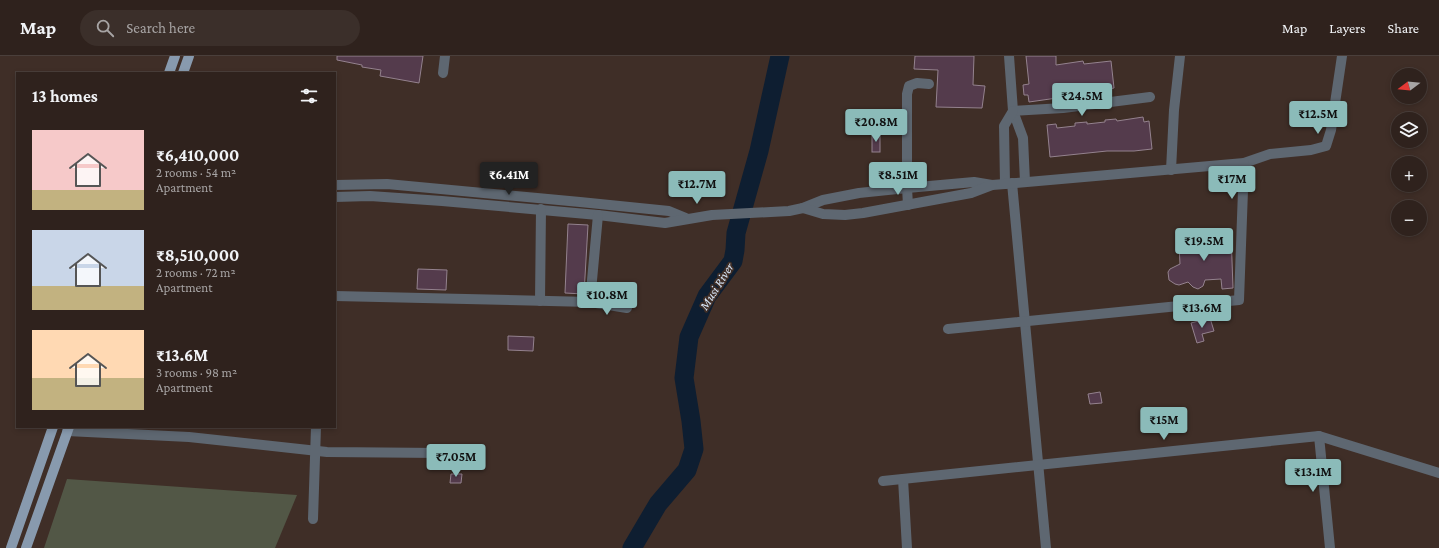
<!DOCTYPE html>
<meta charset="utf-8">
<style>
:root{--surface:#2f221d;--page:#3b2f2a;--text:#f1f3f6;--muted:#a7a4a4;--line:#4a3f3b;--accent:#8bbbb9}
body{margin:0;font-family:"Crimson Pro",serif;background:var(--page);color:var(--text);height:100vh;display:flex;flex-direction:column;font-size:15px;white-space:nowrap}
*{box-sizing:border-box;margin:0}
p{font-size:13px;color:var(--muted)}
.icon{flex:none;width:22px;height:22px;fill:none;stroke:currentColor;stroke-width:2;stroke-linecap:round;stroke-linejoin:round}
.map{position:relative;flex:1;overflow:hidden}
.sheet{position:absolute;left:16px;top:16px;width:320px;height:356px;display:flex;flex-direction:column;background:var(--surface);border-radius:0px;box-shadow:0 2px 6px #0003,0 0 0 1px var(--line)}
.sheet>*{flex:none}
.needle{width:26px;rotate:254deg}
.buttons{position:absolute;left:1391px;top:12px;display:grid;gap:8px}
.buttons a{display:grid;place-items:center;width:36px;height:36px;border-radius:50%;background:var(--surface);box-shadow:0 2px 6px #0003,0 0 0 1px var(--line);font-size:20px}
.price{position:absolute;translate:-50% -34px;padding:0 9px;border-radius:4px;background:var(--accent);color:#111;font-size:13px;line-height:26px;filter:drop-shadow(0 1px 2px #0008)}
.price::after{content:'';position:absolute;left:50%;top:24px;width:12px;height:9px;margin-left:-6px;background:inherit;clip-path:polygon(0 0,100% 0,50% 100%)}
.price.selected{background:#222;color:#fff}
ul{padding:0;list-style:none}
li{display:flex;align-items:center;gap:12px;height:100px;padding:0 16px}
li span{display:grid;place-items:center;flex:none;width:112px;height:80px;border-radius:0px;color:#555}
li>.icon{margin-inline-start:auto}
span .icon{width:48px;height:48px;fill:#fffc;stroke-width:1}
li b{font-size:17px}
h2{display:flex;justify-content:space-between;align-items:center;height:48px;padding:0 16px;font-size:17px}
header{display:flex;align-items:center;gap:24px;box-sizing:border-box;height:56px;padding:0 20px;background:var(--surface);border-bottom:1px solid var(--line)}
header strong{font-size:19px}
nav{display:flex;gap:22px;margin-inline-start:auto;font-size:14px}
.search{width:280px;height:36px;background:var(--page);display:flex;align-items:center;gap:10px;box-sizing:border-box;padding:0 14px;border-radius:22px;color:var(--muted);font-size:15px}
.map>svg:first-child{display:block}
.green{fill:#525746}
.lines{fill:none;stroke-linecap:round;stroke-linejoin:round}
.river{stroke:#0e1e31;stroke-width:19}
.building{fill:#543b4c;stroke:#94828e}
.minor{stroke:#5e6771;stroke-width:10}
.major{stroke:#889aae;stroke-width:10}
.labels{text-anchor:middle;stroke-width:3.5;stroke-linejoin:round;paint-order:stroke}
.water-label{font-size:13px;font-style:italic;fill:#d7e6f8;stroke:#3f2e27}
</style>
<header>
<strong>Map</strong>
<div class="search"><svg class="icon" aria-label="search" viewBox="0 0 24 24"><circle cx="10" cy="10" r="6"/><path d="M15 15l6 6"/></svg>Search here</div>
<nav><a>Map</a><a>Layers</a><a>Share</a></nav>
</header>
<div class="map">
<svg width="1439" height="492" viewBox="0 0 1439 492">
<rect width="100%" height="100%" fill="#3f2e27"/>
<path class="green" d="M67 423 297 439 275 492H44Z"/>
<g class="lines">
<path class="river" d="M632 492 658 448 687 414 694 393 691 365 684 322 689 281 707 240 733 205 735 194 736 177 759 95 780 0"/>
</g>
<g class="building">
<path d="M337 0H423L419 27 380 20 381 14 362 11V9L337 4Z"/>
<path d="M915 0H974L973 29 985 30 982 52 936 51 938 14 914 13Z"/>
<path d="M1026 0H1056V9L1083 5 1084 8 1111 5 1114 32 1109 33 1110 40 1071 44V40L1029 46 1028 39H1024L1023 29 1029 28Z"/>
<path d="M1143 61 1144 66 1149 65 1152 93 1134 95H1107L1050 101 1047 69 1056 68 1057 72 1075 70V67L1087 66V68L1105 66V64L1116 63 1117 65Z"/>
<rect x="872" y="78" width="8" height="18"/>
<path d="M568 168 588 169 584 238 565 237Z"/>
<path d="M1231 177 1233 232 1222 233 1221 223 1205 224 1203 230 1198 233 1193 231 1188 226 1179 229 1175 228 1169 224 1168 216 1170 213 1180 208 1179 189 1189 188 1188 180 1202 179V186L1218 185V178Z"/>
<path d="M418 213 447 214 446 234 417 233Z"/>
<path d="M1210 262 1214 275 1202 278 1204 285 1197 287 1191 267Z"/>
<path d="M508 280 534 281 533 295 508 294Z"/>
<path d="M1100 336 1102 347 1090 348 1088 338Z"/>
<path d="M451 418H462L461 427H450Z"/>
</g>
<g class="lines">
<g class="minor">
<path d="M1009 0 1013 55 1023 82 1025 126"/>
<path d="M443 17 445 0"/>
<path d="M1013 55 1063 52 1150 41"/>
<path d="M1171 114 1174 54 1180 0"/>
<path d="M1012 127 1046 492"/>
<path d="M1005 128 1004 70 1013 55"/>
<path d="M335 129 387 128 580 146 669 155 686 162"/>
<path d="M335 141 370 140 442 145 598 159 665 167 712 159 789 155 803 152 823 144 859 137 907 132 974 126 992 129 1005 128 1244 107 1270 98 1311 94 1326 90 1331 74 1342 0"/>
<path d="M908 149 907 132V38L909 30 917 27 929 28"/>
<path d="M803 152 823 158 845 159 863 157 971 137 992 129"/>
<path d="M335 240 590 246 598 159"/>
<path d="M540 245 541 153"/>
<path d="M590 246 627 252"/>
<path d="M948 273 1239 244 1244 107"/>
<path d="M67 375 189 381 327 396 440 397"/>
<path d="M1319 380 1330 492"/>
<path d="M903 423 907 492"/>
<path d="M883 425 1319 380 1439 417"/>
<path d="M313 463 316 371"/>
</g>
<g class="major">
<path d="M169 17 175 0"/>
<path d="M183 17 189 0"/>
<path d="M11 492 53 371"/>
<path d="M26 492 69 371"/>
</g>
</g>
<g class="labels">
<g class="water-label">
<text transform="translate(716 230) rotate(-58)" y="5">Musi River</text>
</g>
</g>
</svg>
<div class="buttons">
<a><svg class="needle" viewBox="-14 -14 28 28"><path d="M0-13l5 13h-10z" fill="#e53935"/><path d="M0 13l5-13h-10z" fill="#a7a4a4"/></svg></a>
<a><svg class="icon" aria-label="layers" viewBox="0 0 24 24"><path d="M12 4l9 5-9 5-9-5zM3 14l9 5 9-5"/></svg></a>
<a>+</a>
<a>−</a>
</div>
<b class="price" style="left:1082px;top:61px">₹24.5M</b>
<b class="price" style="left:1318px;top:79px">₹12.5M</b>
<b class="price" style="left:876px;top:87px">₹20.8M</b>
<b class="price selected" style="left:509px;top:140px">₹6.41M</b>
<b class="price" style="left:898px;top:140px">₹8.51M</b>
<b class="price" style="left:1232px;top:144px">₹17M</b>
<b class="price" style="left:697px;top:149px">₹12.7M</b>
<b class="price" style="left:1204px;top:206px">₹19.5M</b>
<b class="price" style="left:607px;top:260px">₹10.8M</b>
<b class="price" style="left:1202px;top:273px">₹13.6M</b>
<b class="price" style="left:1164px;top:385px">₹15M</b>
<b class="price" style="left:456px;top:422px">₹7.05M</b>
<b class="price" style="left:1313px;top:437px">₹13.1M</b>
<section class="sheet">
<h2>13 homes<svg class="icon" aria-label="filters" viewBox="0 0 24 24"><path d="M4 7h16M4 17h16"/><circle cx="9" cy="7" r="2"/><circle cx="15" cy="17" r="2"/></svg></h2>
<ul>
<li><span style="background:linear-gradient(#f6c9c9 75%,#c2b280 0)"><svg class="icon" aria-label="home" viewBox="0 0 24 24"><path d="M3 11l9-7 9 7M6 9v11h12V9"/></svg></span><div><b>₹6,410,000</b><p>2 rooms · 54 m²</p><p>Apartment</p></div></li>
<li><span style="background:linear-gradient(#c9d6e8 70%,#c2b280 0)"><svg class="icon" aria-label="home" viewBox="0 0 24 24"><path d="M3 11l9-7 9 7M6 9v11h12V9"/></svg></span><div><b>₹8,510,000</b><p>2 rooms · 72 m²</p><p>Apartment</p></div></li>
<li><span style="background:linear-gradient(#ffd9b3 60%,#c2b280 0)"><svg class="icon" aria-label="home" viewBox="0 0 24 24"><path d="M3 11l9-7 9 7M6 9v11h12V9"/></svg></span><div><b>₹13.6M</b><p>3 rooms · 98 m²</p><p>Apartment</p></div></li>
</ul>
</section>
</div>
